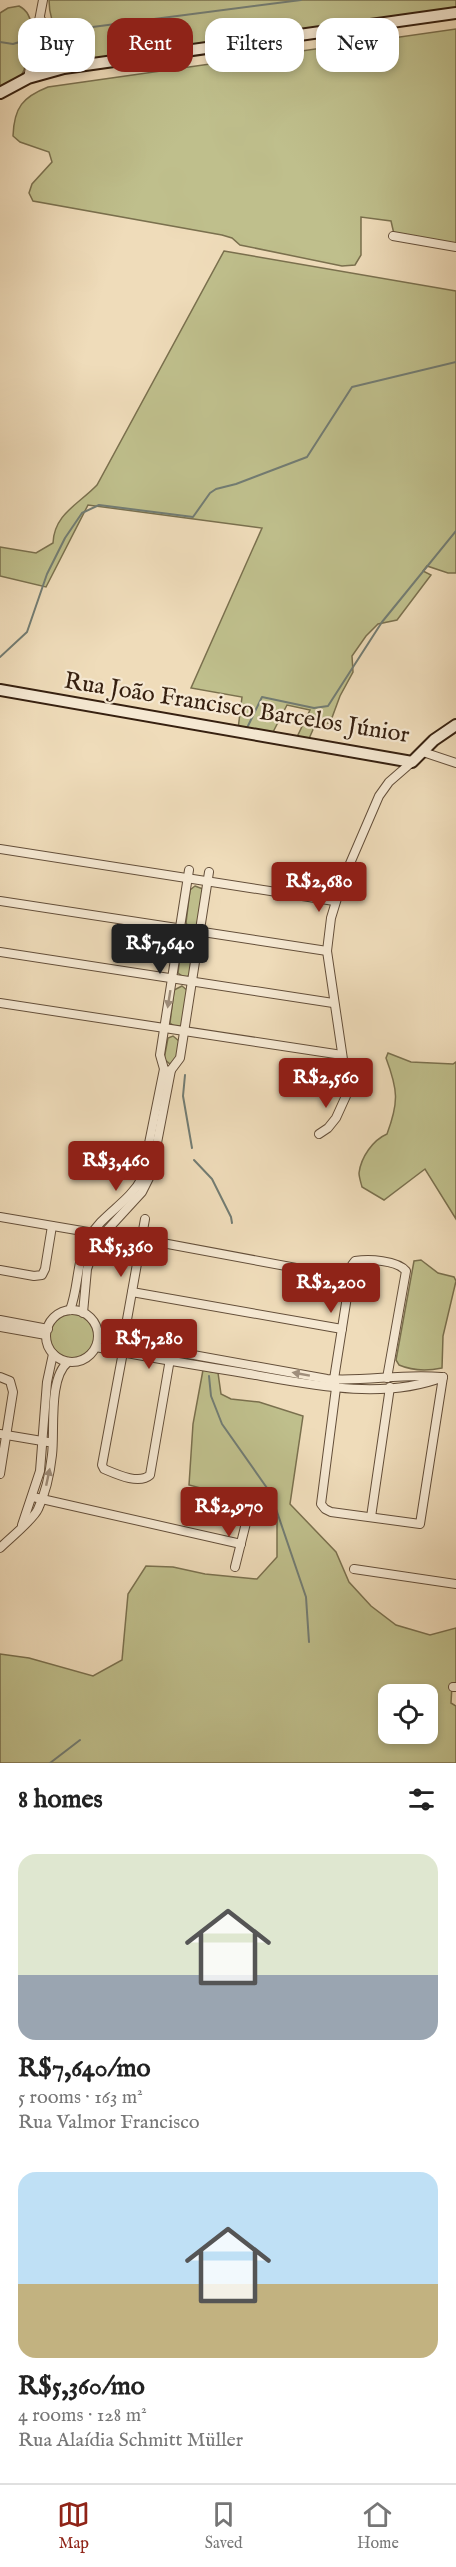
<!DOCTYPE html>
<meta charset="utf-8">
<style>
:root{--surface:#fff;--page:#f6f6f6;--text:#222;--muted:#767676;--line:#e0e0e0;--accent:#8f2418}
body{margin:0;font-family:"IM FELL English",serif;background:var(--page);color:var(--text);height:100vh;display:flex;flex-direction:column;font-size:22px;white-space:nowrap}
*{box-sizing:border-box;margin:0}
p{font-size:20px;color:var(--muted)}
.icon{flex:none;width:33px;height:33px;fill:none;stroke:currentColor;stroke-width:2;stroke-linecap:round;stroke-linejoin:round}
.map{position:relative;height:1763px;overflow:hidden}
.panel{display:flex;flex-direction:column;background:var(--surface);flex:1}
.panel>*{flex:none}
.top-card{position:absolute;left:18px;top:18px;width:420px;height:54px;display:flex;gap:12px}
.fabs{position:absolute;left:378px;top:1684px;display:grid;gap:12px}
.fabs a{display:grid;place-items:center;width:60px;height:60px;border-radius:12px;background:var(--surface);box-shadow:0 3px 9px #0003;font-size:30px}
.price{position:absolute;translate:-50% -51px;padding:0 14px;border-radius:6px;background:var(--accent);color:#fff;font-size:20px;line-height:39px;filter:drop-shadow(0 2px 3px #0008)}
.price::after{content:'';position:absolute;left:50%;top:36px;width:18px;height:14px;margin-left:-9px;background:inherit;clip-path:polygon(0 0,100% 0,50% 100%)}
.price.active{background:#222;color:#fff}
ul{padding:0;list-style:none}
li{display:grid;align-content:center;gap:12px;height:318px;padding:0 18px}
li span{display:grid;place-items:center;height:186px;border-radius:18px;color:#555}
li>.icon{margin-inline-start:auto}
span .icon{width:108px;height:108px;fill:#fffc;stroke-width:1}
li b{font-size:26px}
h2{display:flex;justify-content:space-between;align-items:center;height:72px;padding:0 18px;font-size:26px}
.chip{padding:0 21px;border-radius:18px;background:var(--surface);box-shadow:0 3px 9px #0003;font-size:21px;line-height:54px}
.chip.active{background:var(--accent);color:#fff}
.menu{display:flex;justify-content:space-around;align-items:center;height:84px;border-top:2px solid var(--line);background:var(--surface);font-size:16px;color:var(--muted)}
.menu a{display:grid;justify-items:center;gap:3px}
.menu .active{color:var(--accent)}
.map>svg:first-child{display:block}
.green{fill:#bfbf8c;stroke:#7a704e;stroke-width:1.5;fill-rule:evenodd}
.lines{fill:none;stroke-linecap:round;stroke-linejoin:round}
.stream{stroke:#727c73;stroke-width:2}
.street-casing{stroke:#644f3a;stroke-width:10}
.secondary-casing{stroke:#362010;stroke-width:14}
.street{stroke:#f5e8d2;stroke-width:8}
.secondary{stroke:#f5e8d2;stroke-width:10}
.oneway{fill:#9f8e7b}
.labels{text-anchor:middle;stroke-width:4.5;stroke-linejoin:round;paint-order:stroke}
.street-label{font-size:24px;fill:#362010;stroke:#f5e8d2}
</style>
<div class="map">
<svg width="456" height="1763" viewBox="0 0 456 1763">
<rect width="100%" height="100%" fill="#efdcba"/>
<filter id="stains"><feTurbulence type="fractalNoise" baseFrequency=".00333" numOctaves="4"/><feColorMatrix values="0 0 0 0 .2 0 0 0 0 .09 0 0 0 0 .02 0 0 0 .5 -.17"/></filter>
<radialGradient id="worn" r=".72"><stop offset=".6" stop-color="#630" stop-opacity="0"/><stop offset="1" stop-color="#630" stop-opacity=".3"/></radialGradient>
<g class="green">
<path d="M49 0H456V9L92 61C66 54 49 27 49 0Z"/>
<path d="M19 6C41 17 28 51 24 70L21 76 0 86V13L8 8Z"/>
<path d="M456 29V244L394 234 391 221 361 217V255L355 265 342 266 240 245 232 238 222 235 33 201 29 193 32 184 52 162 49 152 20 142 13 136C14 107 23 97 48 87Z"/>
<path d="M224 251 456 291V573H448L427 566 423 571 431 575 397 620 378 624 366 636 352 656 353 672 340 696 330 723 315 725 308 741 296 739 310 710 287 705 272 734 238 729 242 697 191 688 262 528 88 505 46 587 0 576V547L36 553 53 543C54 514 79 504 97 485Z"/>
<path d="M195 886 203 889 199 924 193 928H189L186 923 190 890Z"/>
<path d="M190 937 196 941 191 974 185 978 178 973 182 940Z"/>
<path d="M182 986 188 991 183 1024 177 1028 170 1023 174 990Z"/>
<path d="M173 1036 179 1041 177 1060 170 1064 164 1059 168 1038Z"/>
<path d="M388 1053 411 1062 453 1064 456 1062V1219L425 1169 384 1200 362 1187C361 1183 359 1177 359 1173 361 1157 373 1140 387 1134 399 1102 398 1090 386 1058Z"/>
<path d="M421 1260 438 1273 454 1277 456 1281 443 1336 442 1368C427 1371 413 1371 399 1365L396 1360 414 1261Z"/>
<circle cx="72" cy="1336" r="22"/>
<path d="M203 1370 218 1373 221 1394 231 1399 259 1402 303 1416 290 1504 336 1552 349 1582 371 1606 396 1625 430 1635 456 1628V1683L452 1685 451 1703 456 1706V1763H0V1654L29 1658 93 1676 122 1660 128 1594 146 1566 173 1567 205 1574 257 1579 277 1557V1517L250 1501 189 1485 193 1424ZM388 1695H428V1734H388Z"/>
</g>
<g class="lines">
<g class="stream">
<path d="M54 32 301 0"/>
<path d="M0 42 13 44 32 38"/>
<path d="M0 657 27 632 47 574 65 538 82 513 99 505 193 517 210 493 216 489 236 484 307 457 352 387 456 362"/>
<path d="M246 730 262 697 314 708 328 706 382 622 456 531"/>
<path d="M185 1075 183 1096 192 1148"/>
<path d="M194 1160 212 1179 231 1217 232 1223"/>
<path d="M209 1376 211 1396 222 1424 267 1488 275 1506 306 1597 309 1642"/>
<path d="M50 1763 80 1740"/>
</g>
<g class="street-casing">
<g id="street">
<path d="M40 18 57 47 84 64"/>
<path d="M28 78 43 0"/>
<path d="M393 236 456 247"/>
<path d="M423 752 456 763"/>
<path d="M0 849 334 901"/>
<path d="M0 901 327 951"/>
<path d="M0 952 333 1003"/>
<path d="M0 1003 342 1055"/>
<path d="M164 1069 160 1055 189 870"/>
<path d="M171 1070 180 1058 209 872"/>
<path d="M319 1134 328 1128 336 1118 346 1096 344 1066 327 951 331 918 342 882 379 796 389 782 412 762"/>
<path d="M0 1217 94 1233"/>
<path d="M141 1239 350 1278"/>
<path d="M0 1270 34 1276 42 1275 45 1269 52 1226"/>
<path d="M132 1292 342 1329"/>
<path d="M70 1310C79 1287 76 1260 89 1238 102 1214 129 1203 142 1178L164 1069"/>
<circle cx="72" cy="1336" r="26"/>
<path d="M83 1313 87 1269 97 1241 142 1192 151 1174 171 1070"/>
<path d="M0 1320 48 1329"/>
<path d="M0 1327 46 1335"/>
<path d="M99 1338 327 1379C365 1382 403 1373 441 1377"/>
<path d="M123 1342 145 1219"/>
<path d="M96 1347C145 1357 195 1365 244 1373 307 1384 382 1401 443 1377"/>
<path d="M123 1352 102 1465 104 1469C116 1474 139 1485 150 1475L170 1359"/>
<path d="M0 1377 10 1381 13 1392 0 1474"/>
<path d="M387 1378 406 1271C397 1260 369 1259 355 1261L352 1265 334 1379 336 1388 321 1504 325 1509 331 1512 420 1524 443 1377"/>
<path d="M0 1434 48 1442"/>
<path d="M33 1497 241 1544"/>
<path d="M371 1517 390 1387"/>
<path d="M22 1525 40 1471 47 1382 53 1354"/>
<path d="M0 1548C9 1539 34 1519 38 1509 46 1492 50 1473 52 1455 55 1431 48 1378 68 1362"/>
<path d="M235 1567 248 1515"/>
<path d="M354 1569 456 1584"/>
<path d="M453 1687H456"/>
</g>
</g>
<g class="secondary-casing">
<g id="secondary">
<path d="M0 93 28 78 64 68 456 13"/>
<path d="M0 690 412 762 434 740 456 725"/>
</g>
</g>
<use href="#street" class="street"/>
<use href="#secondary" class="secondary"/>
</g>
<defs><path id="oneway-solid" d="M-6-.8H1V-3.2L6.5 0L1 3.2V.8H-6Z" transform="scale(1.5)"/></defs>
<g class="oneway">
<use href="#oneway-solid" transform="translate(169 999) rotate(99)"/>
<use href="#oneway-solid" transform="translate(301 1374) rotate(-170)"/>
<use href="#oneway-solid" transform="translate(48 1477) rotate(-78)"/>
</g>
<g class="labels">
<g class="street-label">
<text transform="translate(237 707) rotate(9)" y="8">Rua João Francisco Barcelos Júnior</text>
</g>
</g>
<rect width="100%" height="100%" filter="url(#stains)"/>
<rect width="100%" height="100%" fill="url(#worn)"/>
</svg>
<div class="fabs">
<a><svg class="icon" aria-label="locate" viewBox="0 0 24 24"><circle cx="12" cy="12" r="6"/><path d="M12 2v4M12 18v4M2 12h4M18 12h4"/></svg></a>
</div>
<b class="price" style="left:319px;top:913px">R$2,680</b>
<b class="price active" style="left:160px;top:975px">R$7,640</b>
<b class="price" style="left:326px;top:1109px">R$2,560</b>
<b class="price" style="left:116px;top:1192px">R$3,460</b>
<b class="price" style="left:121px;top:1278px">R$5,360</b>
<b class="price" style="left:331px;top:1314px">R$2,200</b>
<b class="price" style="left:149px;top:1370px">R$7,280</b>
<b class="price" style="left:229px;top:1538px">R$2,970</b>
<div class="top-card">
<a class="chip">Buy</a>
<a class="chip active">Rent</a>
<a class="chip">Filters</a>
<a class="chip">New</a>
</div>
</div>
<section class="panel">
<h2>8 homes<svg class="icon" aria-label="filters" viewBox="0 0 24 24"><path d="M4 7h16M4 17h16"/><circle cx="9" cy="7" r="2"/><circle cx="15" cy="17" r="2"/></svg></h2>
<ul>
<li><span style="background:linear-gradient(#dfe7d0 65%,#9aa5b1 0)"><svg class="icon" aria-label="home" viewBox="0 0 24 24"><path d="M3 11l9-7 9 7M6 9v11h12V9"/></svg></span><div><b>R$7,640/mo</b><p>5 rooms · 163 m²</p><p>Rua Valmor Francisco</p></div></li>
<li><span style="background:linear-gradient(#bfe0f5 60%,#c2b280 0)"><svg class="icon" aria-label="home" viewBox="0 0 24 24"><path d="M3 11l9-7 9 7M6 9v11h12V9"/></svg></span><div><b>R$5,360/mo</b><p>4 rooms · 128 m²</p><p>Rua Alaídia Schmitt Müller</p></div></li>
</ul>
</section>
<nav class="menu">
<a class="active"><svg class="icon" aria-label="map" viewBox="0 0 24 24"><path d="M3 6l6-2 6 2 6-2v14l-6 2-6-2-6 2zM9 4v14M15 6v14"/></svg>Map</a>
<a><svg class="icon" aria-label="saved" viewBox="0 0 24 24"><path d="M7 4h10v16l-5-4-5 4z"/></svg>Saved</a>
<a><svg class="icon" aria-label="home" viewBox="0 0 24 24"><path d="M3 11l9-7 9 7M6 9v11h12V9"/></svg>Home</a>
</nav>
